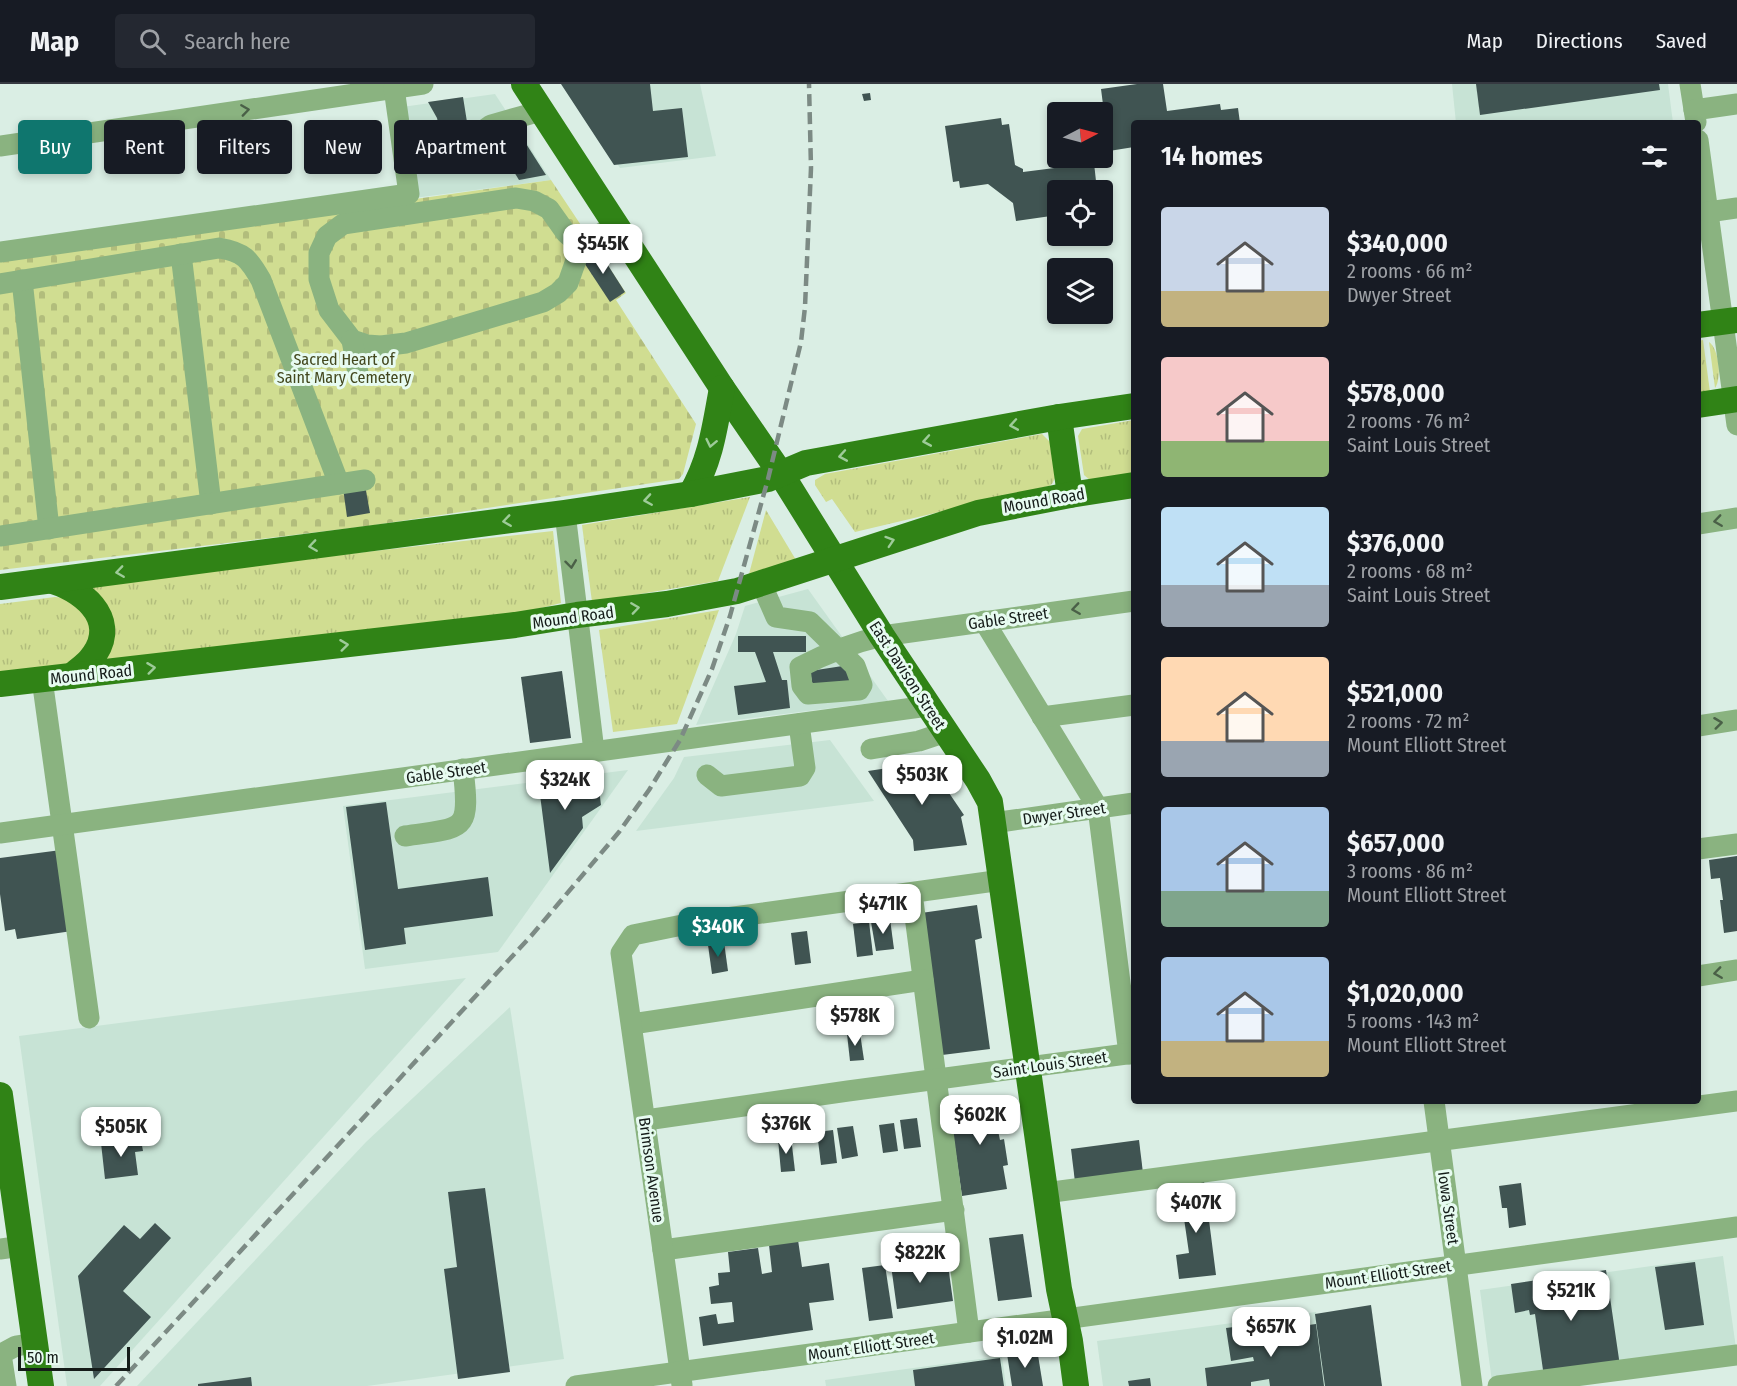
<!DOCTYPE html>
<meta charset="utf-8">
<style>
:root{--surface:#171b24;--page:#242831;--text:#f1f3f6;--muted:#9ea1a6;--line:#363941;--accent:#0f766e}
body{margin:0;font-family:"Fira Sans Condensed",sans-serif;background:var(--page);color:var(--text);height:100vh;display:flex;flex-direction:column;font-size:22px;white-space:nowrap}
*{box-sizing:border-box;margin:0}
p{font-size:20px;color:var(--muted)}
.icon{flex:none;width:33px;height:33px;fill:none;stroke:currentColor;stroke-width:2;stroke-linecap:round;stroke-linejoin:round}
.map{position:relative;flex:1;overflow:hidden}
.drawer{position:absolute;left:1131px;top:36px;width:570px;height:984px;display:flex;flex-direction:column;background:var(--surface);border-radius:6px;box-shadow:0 3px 9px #0003}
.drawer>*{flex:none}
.top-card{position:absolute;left:18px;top:36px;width:570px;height:54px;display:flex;gap:12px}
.needle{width:39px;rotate:84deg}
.buttons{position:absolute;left:1047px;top:18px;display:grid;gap:12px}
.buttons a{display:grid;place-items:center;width:66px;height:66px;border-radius:6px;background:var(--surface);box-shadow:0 3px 9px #0003;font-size:30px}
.scale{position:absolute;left:18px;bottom:15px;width:112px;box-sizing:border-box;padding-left:6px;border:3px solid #151c19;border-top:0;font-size:16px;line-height:21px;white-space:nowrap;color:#151c19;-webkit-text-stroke:4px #e7fbf1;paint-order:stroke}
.price{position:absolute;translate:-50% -51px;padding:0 14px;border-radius:12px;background:#fff;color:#222;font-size:20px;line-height:39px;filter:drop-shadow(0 2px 3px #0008)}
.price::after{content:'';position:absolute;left:50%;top:36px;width:18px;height:14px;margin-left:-9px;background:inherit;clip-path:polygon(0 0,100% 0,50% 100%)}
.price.selected{background:var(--accent);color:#fff}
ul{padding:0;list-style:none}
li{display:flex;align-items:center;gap:18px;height:150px;padding:0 30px}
li span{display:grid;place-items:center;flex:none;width:168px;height:120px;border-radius:6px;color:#555}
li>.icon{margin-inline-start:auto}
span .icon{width:72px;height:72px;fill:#fffc;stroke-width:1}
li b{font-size:26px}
h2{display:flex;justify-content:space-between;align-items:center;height:72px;padding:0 30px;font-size:26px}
.tag{padding:0 21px;border-radius:6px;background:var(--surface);box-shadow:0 3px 9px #0003;font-size:21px;line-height:54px}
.tag.selected{background:var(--accent);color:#fff}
header{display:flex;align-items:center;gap:36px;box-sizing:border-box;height:84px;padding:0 30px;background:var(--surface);border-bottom:2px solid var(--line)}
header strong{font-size:28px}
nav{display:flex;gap:33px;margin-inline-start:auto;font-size:21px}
.search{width:420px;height:54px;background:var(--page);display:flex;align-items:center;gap:15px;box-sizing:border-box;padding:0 21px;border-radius:6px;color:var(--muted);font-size:22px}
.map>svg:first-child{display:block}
.built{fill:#c7e3d5}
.grass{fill:url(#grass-tufts)}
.cemetery{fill:url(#cemetery-stones)}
.building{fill:#405452}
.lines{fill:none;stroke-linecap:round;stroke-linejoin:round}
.minor{stroke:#8ab380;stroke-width:21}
.major{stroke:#308316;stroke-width:26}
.rail{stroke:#7c8a84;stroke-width:4.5;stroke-dasharray:12 6;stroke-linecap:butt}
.oneway{stroke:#4a6047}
.oneway2{stroke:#9ecb99}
.labels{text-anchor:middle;stroke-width:6;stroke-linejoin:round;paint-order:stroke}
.park-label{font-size:16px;fill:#43481e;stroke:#e7fbf1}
.street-label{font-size:16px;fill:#151c19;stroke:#e7fbf1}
</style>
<header>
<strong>Map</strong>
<div class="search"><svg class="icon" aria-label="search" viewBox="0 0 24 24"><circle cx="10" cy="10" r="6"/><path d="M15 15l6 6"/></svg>Search here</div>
<nav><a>Map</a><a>Directions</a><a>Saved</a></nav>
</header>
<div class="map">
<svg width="1737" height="1302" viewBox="0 0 1737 1302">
<defs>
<pattern id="grass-tufts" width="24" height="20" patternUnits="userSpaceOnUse" patternTransform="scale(1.5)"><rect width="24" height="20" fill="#d0dd91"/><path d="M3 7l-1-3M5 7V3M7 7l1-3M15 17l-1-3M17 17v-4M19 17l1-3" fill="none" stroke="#b2bd7c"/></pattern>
<pattern id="cemetery-stones" width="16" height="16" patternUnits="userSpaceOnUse" patternTransform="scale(1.5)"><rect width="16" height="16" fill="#d0dd91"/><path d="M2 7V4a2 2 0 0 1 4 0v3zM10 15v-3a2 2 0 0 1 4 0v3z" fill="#b2bd7c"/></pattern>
</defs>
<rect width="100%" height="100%" fill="#daeee4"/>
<g class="built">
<path d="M564 0H700L716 72 620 84Z"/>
<path d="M1452 0H1668L1673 39H1456Z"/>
<path d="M495 10 551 96 414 114 402 23Z"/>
<path d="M808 505 888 617 696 641 736 550 745 522Z"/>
<path d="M830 656 874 717 636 747 674 694 684 673Z"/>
<path d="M628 686 498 868 365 885 343 722Z"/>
<path d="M466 894 100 1302H67L19 952Z"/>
<path d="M510 923 564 1275 367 1302H137L366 1058Z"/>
<path d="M1723 1172 1736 1264 1492 1298 1480 1206Z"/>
<path d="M1316 1228 1325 1302H1103L1097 1257Z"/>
<path d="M1002 1272 1006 1302H826L825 1296Z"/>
</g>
<g class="grass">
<path d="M1703 256 1710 308 1698 310V257Z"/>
<path d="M1709 258C1719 265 1722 294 1715 304Z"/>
<path d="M1134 336V391L1091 397 1084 391 1078 352 1082 345Z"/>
<path d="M1042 350 1050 358 1055 394 1052 400 1049 402 855 448 832 415 826 418 815 401V396L825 390Z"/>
<path d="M750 413 718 497 592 518 582 441Z"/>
<path d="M766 426 796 476 749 490Z"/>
<path d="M553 447 561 519 497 535 105 576 91 507V502L97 498Z"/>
<path d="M55 513 65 514 88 531 92 545 90 557 78 580 0 592V520Z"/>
<path d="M719 526 677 640 613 648 599 546Z"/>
</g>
<path class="cemetery" d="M551 96 626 209 616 216 696 340 683 390 679 395 368 442 0 486V173Z"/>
<g class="building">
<path d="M561 0H650L653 27 682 24 688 73 614 81Z"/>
<path d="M1137 0H1163L1167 27 1220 20 1221 26 1238 24 1240 39H1134V63L1109 67 1101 5Z"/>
<path d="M1476 0H1659L1660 6 1480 31Z"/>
<path d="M870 9 871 16 864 17 862 10Z"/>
<path d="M463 13 467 38 439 43 437 34 428 18Z"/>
<path d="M1001 34 1002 41 1009 40 1015 81 1023 85V88L1094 79 1097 106H1058V131L1016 137 1013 119 988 100 960 104 959 97 953 98 945 42Z"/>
<path d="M516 44 546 91 519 96 489 47Z"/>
<path d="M597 164 625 208 610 218 581 174Z"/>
<path d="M365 401 370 429 347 433 343 404Z"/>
<path d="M738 552H806V568H773L782 596H787L790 624 738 631 734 602 766 598 755 568H738Z"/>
<path d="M849 581 851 598 813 603 810 587Z"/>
<path d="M562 587 571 654 530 659 521 593Z"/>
<path d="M928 678 964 731 961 733 967 761 914 767 913 756 868 687Z"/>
<path d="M576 690 578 699 598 697 601 721 582 733 583 744 550 789 538 695Z"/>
<path d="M386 718 398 805 488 793 493 832 404 844 406 860 365 866 346 723Z"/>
<path d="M61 766 72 847 17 855 15 845 5 847 0 810V774Z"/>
<path d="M1737 772V847L1724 849 1720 816H1723L1720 794 1711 795 1709 776Z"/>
<path d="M977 821 982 854 975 856 990 965 942 971 921 829Z"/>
<path d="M890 835 894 865 876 867 871 838Z"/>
<path d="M869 838 873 871 857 873 853 840Z"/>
<path d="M807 847 811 879 795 881 791 849Z"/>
<path d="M724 858 728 887 712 890 708 861Z"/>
<path d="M860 949 864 976 850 977 847 950Z"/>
<path d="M1004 1015 1007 1040 997 1042 1000 1056 1004 1055 1008 1081 1003 1082 1007 1105 962 1112 949 1022Z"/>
<path d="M917 1034 921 1063 904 1065 900 1036Z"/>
<path d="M894 1039 898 1067 883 1069 879 1041Z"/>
<path d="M853 1042 858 1072 842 1075 837 1044Z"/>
<path d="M833 1046 837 1079 821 1081 817 1048Z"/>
<path d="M791 1053 795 1087 781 1088 778 1055Z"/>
<path d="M133 1055V1057L141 1056 143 1067 135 1068 138 1091 105 1095 101 1059Z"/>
<path d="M1139 1056 1143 1089 1075 1098 1071 1065Z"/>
<path d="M1204 1097 1216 1191 1179 1195 1176 1171 1189 1169 1179 1100Z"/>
<path d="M1521 1099 1526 1141 1509 1144 1507 1124H1502L1499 1102Z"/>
<path d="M485 1104 510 1288 458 1295 444 1185 457 1183 448 1108Z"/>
<path d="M155 1139 171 1154 123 1207 151 1233 94 1295 78 1192 124 1141 140 1155Z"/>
<path d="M1023 1150 1032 1213 998 1217 989 1154Z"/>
<path d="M798 1156 802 1183 829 1179 834 1216 809 1219 813 1246 703 1262 699 1233 716 1230 718 1240 734 1238 732 1218 711 1220 709 1203 719 1201 718 1189 730 1188 728 1168 758 1164 762 1190 772 1188 769 1161Z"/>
<path d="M908 1172 909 1181 918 1180V1185L948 1181 953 1217 897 1225 890 1174Z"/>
<path d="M1695 1178 1704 1241 1665 1246 1655 1183Z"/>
<path d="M885 1181 893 1234 869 1237 862 1184Z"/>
<path d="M1606 1186 1620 1282 1544 1293 1535 1230 1530 1231 1529 1226 1515 1229 1511 1200Z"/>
<path d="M1371 1221 1382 1302H1325L1315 1230Z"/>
<path d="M1258 1240V1248L1316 1240 1324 1302H1270L1269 1295 1251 1298V1302H1207L1205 1284 1254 1277 1253 1273 1231 1277 1226 1244Z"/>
<path d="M1037 1265 1043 1302H1012L1007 1270Z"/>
<path d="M1000 1274 1004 1302H915L913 1286Z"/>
<path d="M251 1293 252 1302H198V1300Z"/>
<path d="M1150 1294 1151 1302H1129L1128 1297Z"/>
</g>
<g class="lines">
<g class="minor">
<path d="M1690 0 1696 38"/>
<path d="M1694 26 1737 20"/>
<path d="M1698 56 1737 341"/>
<path d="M0 62 423 0"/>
<path d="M455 67 491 41 541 27"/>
<path d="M1708 128 1737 124"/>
<path d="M581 162 566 149 549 125 534 117 516 114 343 140 327 152 319 169V195L329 226 352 256 367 261 381 262 406 259 543 218 558 209 568 199 581 162 615 141"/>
<path d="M0 168 409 110 394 4"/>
<path d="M181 170 211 420"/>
<path d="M22 196 49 445"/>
<path d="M0 200 219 164C244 168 249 175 261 196L339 400"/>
<path d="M352 256 358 289"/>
<path d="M565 429 594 667"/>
<path d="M1698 440 1737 434"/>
<path d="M0 452 365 396"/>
<path d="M761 499 776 533 810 538 855 582 862 601 859 606 808 610 802 602 800 583C827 569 852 559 882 552L1134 517"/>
<path d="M984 537 1098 724 1129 970"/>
<path d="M42 595 89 934"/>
<path d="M1042 633 1134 621"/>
<path d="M1698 642 1737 636"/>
<path d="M871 665 919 657 946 648"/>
<path d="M707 691 721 702 800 692 805 684 799 640"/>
<path d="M993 739 1134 719"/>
<path d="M0 749 928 622"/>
<path d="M405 752C464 743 471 750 463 685"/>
<path d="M1698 765 1737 760"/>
<path d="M912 809 969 1248"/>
<path d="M1698 892 1737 886"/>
<path d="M632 940 923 896"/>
<path d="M1434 1017 1472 1302"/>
<path d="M646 1036 848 1007 1134 969"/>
<path d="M1045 1109 1737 1017"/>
<path d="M0 1165 22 1162"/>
<path d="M663 1166 954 1126"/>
<path d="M682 1301 621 869 633 851 697 838 1002 796"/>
<path d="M6 1302 1 1270 16 1262 35 1259"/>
<path d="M576 1302 1737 1143"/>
<path d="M1498 1302 1737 1271"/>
</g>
<g class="major">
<path d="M524 0 722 304 781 390 882 552 978 696 990 718 1059 1205 1070 1257 1076 1302"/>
<path d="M1698 241 1737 236"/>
<path d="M1698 321 1737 315"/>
<path d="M1059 333 1070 411"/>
<path d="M691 410C711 376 715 342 722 304"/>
<path d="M53 497C88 508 121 540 90 576 85 582 77 587 72 592"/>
<path d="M0 503 565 429 691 410 768 395 806 379 1059 333 1134 322"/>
<path d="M0 600 515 541 577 531 667 520 737 507 978 429 1070 411 1134 401"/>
<path d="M0 1011 41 1302"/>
</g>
<path class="rail" d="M116 1302 531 852 619 748 649 706 680 656 712 585 730 532 768 395 801 258 805 223 811 84 809 0"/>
</g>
<defs><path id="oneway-chevron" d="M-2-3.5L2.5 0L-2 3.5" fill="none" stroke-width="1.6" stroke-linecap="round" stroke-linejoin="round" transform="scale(1.5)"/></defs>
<g class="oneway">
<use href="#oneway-chevron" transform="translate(245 26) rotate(-8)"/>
<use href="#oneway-chevron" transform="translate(1718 437) rotate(172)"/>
<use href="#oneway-chevron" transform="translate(571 480) rotate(83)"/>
<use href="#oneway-chevron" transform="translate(1076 525) rotate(172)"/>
<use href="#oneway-chevron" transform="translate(1718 639) rotate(-7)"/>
<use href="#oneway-chevron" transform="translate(1718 889) rotate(172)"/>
</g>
<g class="oneway2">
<use href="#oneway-chevron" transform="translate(1014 341) rotate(170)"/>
<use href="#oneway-chevron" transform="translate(927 357) rotate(170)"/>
<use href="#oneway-chevron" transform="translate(711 359) rotate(102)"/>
<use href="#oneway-chevron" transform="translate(843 372) rotate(170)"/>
<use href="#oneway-chevron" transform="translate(648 416) rotate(171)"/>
<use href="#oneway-chevron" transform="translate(507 437) rotate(172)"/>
<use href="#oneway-chevron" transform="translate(890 457) rotate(-18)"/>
<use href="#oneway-chevron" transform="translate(313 462) rotate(172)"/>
<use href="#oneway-chevron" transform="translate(120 488) rotate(172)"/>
<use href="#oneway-chevron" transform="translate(635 524) rotate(-8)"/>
<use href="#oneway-chevron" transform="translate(344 561) rotate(-7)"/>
<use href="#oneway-chevron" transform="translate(151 584) rotate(-7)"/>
</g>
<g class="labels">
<g class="park-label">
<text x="344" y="281">Sacred Heart of<tspan x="344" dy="18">Saint Mary Cemetery</tspan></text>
</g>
<g class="street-label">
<text transform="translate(1044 416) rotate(-10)" y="6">Mound Road</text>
<text transform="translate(573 533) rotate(-8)" y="6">Mound Road</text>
<text transform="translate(1008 534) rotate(-8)" y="6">Gable Street</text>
<text transform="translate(91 590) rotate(-6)" y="6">Mound Road</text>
<text transform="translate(908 591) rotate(57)" y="6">East Davison Street</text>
<text transform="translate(446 688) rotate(-8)" y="6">Gable Street</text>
<text transform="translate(1064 729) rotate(-8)" y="6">Dwyer Street</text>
<text transform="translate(1050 980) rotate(-8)" y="6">Saint Louis Street</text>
<text transform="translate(652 1086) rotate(82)" y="6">Brimson Avenue</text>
<text transform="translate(1449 1124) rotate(82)" y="6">Iowa Street</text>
<text transform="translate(1388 1190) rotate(-8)" y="6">Mount Elliott Street</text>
<text transform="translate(871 1262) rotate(-8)" y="6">Mount Elliott Street</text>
</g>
</g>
</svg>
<div class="buttons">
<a><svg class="needle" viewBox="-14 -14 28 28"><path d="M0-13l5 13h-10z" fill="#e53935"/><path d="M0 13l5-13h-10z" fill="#9ea1a6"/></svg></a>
<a><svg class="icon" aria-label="locate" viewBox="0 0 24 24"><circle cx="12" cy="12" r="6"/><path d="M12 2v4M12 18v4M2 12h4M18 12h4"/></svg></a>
<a><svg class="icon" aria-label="layers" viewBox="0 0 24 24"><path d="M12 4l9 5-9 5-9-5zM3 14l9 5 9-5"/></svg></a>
</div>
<div class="scale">50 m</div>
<b class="price" style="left:603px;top:191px">$545K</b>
<b class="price" style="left:922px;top:722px">$503K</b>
<b class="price" style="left:565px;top:727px">$324K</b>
<b class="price" style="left:883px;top:851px">$471K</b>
<b class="price selected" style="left:718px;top:874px">$340K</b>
<b class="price" style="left:855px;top:963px">$578K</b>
<b class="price" style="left:980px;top:1062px">$602K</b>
<b class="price" style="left:786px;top:1071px">$376K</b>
<b class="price" style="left:121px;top:1074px">$505K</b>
<b class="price" style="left:1196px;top:1150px">$407K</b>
<b class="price" style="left:920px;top:1200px">$822K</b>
<b class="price" style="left:1571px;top:1238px">$521K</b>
<b class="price" style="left:1271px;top:1274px">$657K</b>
<b class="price" style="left:1025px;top:1285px">$1.02M</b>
<div class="top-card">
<a class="tag selected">Buy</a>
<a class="tag">Rent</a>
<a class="tag">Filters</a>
<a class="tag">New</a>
<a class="tag">Apartment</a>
</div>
<section class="drawer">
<h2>14 homes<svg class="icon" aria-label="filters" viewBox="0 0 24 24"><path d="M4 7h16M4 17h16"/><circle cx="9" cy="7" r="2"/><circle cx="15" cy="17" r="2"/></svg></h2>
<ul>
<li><span style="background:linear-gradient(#c9d6e8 70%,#c2b280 0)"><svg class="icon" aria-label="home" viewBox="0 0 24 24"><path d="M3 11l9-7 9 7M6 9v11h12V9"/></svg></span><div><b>$340,000</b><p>2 rooms · 66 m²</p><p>Dwyer Street</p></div></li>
<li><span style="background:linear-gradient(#f6c9c9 70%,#8fb573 0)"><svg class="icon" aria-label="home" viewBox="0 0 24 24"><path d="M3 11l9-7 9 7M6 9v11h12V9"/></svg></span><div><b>$578,000</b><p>2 rooms · 76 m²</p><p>Saint Louis Street</p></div></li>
<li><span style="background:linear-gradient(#bfe0f5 65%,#9aa5b1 0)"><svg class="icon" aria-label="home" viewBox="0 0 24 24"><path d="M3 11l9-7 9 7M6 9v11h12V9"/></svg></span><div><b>$376,000</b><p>2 rooms · 68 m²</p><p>Saint Louis Street</p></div></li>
<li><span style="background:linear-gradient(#ffd9b3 70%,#9aa5b1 0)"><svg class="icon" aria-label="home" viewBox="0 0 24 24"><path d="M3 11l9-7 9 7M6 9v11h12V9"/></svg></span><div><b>$521,000</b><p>2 rooms · 72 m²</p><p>Mount Elliott Street</p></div></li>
<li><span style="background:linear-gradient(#a9c7e8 70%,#7fa58c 0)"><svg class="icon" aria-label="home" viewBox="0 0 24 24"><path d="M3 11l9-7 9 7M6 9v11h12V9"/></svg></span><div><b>$657,000</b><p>3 rooms · 86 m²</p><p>Mount Elliott Street</p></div></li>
<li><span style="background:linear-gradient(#a9c7e8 70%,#c2b280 0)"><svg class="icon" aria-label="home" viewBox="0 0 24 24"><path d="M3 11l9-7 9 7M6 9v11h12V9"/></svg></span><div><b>$1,020,000</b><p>5 rooms · 143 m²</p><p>Mount Elliott Street</p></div></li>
</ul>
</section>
</div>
